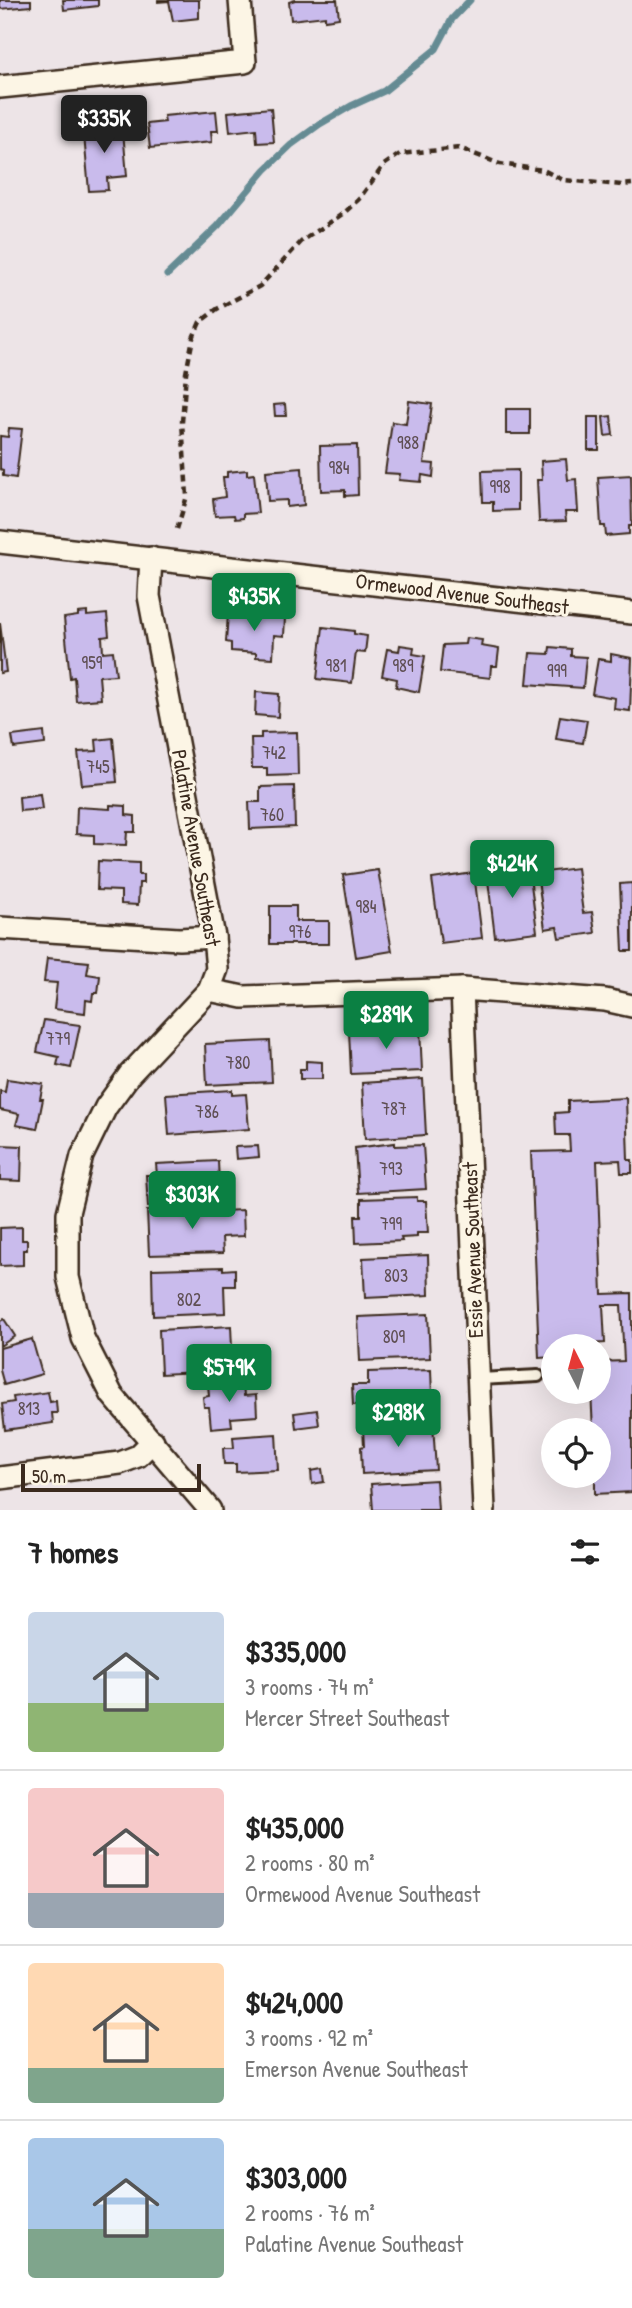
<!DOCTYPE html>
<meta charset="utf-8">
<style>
:root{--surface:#fff;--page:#f6f6f6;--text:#222;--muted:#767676;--line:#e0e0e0;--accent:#0b8043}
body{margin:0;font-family:"Patrick Hand",sans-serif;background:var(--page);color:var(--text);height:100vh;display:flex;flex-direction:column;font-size:26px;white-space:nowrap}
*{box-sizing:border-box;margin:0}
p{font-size:23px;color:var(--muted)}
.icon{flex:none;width:38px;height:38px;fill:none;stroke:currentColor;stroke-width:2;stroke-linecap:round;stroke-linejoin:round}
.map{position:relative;height:1510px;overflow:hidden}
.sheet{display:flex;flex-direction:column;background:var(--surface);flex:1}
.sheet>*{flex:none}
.needle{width:46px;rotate:354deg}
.buttons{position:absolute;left:541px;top:1334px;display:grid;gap:14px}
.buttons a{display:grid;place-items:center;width:70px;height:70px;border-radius:50%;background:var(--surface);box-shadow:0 7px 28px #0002;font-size:35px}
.scale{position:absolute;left:21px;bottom:18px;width:180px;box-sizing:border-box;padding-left:7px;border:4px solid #3b2a1e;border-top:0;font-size:19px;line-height:24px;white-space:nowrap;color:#3b2a1e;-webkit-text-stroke:5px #fcf5e5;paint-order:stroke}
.price{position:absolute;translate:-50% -60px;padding:0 16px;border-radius:7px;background:var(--accent);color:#fff;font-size:23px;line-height:46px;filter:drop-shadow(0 2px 4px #0008)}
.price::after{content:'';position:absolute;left:50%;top:42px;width:21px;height:16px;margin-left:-10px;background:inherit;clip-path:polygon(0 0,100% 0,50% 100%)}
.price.active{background:#222;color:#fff}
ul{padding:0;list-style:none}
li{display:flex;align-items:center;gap:21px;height:175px;padding:0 28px}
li+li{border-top:2px solid var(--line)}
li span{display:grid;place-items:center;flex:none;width:196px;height:140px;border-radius:7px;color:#555}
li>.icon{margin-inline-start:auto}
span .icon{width:84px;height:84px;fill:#fffc;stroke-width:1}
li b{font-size:30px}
h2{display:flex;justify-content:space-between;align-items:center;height:84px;padding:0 28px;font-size:30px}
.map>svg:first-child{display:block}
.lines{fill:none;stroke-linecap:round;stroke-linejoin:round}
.stream{stroke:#658b93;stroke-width:7}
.building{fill:#c9bbec;stroke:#3b2a1e;stroke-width:2}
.service-casing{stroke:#3b2a1e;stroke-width:16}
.minor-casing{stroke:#3b2a1e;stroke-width:26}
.path{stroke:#3b2a1e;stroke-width:4.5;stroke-dasharray:7 5;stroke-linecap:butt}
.service{stroke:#fcf5e5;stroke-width:10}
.minor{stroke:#fcf5e5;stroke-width:21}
.labels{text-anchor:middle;stroke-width:6;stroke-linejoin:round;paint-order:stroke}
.number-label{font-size:18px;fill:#5e4e52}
.street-label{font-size:21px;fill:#3b2a1e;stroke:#fcf5e5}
</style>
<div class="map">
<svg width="632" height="1510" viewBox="0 0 632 1510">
<rect width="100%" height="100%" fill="#ede4e7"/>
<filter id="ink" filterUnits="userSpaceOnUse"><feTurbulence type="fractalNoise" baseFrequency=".0143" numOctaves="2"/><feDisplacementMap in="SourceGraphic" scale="14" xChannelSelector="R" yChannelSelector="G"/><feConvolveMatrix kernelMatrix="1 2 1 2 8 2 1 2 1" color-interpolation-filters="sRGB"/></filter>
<g filter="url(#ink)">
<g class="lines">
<path class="stream" d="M167 275 218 226 265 170 291 145 320 124 351 106 384 91 436 49 452 19 470 0"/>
</g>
<g class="building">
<path d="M0 0H31V6L0 9Z"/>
<path d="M63 0H98V6L64 10Z"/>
<path d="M158 0H199V18L173 21 169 1 158 2Z"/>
<path d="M295 0H337L339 18 325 20V16L291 20 289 2Z"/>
<path d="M271 108 274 142 257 143 256 129 230 132 228 112Z"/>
<path d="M216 111 218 131H211L212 142 150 148 147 124 165 122 164 116Z"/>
<path d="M114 121 115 132 123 131 127 176 107 178 108 190 89 191 84 135 92 134 91 123Z"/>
<path d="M409 401 432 404 424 463 434 464 433 477 422 475 421 482 399 480 400 474 385 473 392 422 406 424Z"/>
<path d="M285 404 286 416H275L274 405Z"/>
<rect x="506" y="409" width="24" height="25"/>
<path d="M611 416 613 435 605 436 603 417Z"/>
<rect x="588" y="417" width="11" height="33"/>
<path d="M9 428 22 429 16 478 3 476V470L0 469V436L8 437Z"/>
<path d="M357 445 358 495 345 496V490L321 491 320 446Z"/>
<path d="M566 459 568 480 576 479 578 512H565L566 521 539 522 537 480H542L541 461Z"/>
<path d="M302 468 304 505 287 507V500L268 501 266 471Z"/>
<path d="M247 470V475L254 474 258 513 243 514V518L235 519 234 515 215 516 213 499 225 497 223 477H227V472Z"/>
<path d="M518 470V510L493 511V502H483L482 471Z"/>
<path d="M631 475 632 526H629V534L606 536 605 526H601L598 477Z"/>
<path d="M245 610H254V615L285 617 284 636 274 635 273 658 256 657V653L231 651V643L226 642 228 614 245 615Z"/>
<path d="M87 612V616L107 614 109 636 102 637 103 652 113 651 116 675 99 676 101 699 76 701 74 677 70 678 64 618 78 616V613Z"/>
<path d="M0 623 6 672 0 673Z"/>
<path d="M323 627 354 631V634L367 636 365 653 356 652 352 683 317 679Z"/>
<path d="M466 638 482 640 481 646 499 649 497 666H491L490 678 440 672 443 645 465 644Z"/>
<path d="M400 645 414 647 413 654 425 656 419 692 396 687 397 679 382 676 387 649 399 651Z"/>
<path d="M550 647 571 649V656L586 657 583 688 527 684 530 653 549 654Z"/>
<path d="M611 654 632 658 630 711 614 709 615 698 592 694 598 659 611 661Z"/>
<path d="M256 692 279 694 278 717 255 715Z"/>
<path d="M560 716 587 720 583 743 556 739Z"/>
<path d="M44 732 45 744 14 748 12 736Z"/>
<path d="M297 732 298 775 267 776V768H252L251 738H261V733Z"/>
<path d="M113 738 117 782 82 785 78 752 97 751 96 740Z"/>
<path d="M294 786 295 827 250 829 249 802H260V787Z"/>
<path d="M40 794 42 809 20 811 19 797Z"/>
<path d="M110 805 126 806V815L135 816V832H127L126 845 94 844V835L76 834 77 807 110 809Z"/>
<path d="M528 860 537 932 495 937 487 872 510 869 509 862Z"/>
<path d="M98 861 139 863V875H143V883H139L138 905 121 904V891L97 890Z"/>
<path d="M577 868 583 913 592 912 595 933 559 938 557 927 545 929 537 873Z"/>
<path d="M378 870 392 951 356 957 343 875Z"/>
<path d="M474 873 482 938 441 943 432 879Z"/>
<path d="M632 883V951H623L620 884Z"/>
<path d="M270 906H296V921H329V944H270Z"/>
<path d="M47 958 89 962 87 974 100 976 98 993H93L92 1001 86 1000 85 1013 54 1009 57 983 44 982Z"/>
<path d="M44 1020 80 1025 71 1068 57 1065 59 1057 37 1052Z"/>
<path d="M420 1028 422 1071 351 1074 349 1031Z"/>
<path d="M270 1041 272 1082 207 1085 205 1044Z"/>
<path d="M306 1061 322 1062V1079H300V1069H306Z"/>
<path d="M7 1079 43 1084 40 1099H43L37 1129 16 1125 19 1114 0 1110V1091L5 1092Z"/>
<path d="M423 1079 426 1135 365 1139 362 1083Z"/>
<path d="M232 1090V1095L246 1094 249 1129 169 1135 166 1094Z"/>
<path d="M626 1098 628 1160H632V1173H621L620 1160 597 1161 602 1294 632 1293V1492L595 1494V1475H598V1430H593L591 1391H598V1362L624 1361 621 1305H603L605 1343 553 1346V1357L539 1358 531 1152 570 1151 569 1135H556L555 1113 568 1112V1101Z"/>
<path d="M395 1143V1146L423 1145 426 1189 358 1193 355 1148Z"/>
<path d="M0 1145 22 1146 21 1181 0 1180Z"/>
<path d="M258 1146 259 1157 236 1159 235 1147Z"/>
<path d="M218 1161 219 1183H228L229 1203 148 1207 146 1175H157L156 1164Z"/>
<path d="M417 1197V1201H426L428 1233H417V1237L401 1238 402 1241 356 1243 355 1216H361V1199Z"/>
<path d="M221 1208V1211L243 1210 244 1236 222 1237 223 1253 149 1255 147 1211Z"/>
<path d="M22 1227V1240H27V1250H23V1265L0 1266V1228Z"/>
<path d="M428 1255 429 1295 365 1298 363 1258Z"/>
<path d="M223 1267V1270L235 1269V1286H224L225 1313 153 1316 152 1269Z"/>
<path d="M428 1314 430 1358 360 1361 358 1317Z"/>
<path d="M4 1319 15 1336 0 1346V1321Z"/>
<path d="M231 1326 233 1370 161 1374 159 1330Z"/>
<path d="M32 1339 42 1374 4 1385 0 1370V1348Z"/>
<path d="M431 1370 433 1421 376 1423 375 1404 353 1405 352 1385H368V1372Z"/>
<path d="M243 1382 244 1396 256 1395 257 1416 231 1418 232 1426 211 1428 209 1407H204L203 1397 209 1396 208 1385Z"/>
<path d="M48 1392 50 1402 56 1401 57 1413H52L53 1423 5 1430 2 1404 14 1402 13 1397Z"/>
<path d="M317 1410 319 1425 296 1428 294 1413Z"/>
<path d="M433 1424 436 1470 362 1474 361 1447 364 1446 363 1428Z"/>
<path d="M276 1434 278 1470 236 1472V1464H224L223 1448H234L233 1437Z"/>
<path d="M322 1469 324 1482 312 1484 311 1471Z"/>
<path d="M436 1480 438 1510H373L371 1484Z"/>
</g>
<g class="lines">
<g class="service-casing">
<path id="service" d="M479 1379 538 1376"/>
</g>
<g class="minor-casing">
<g id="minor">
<path d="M0 87 245 62 240 0"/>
<path d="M0 542 632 613"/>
<path d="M151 558 149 596 214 937 217 969 209 990 130 1074 106 1107 82 1156 68 1213V1277L83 1338 112 1395 210 1510"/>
<path d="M0 928 179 939 214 937"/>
<path d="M462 989 484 1510"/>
<path d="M209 990 243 997 462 989 605 1000 632 1006"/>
<path d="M0 1478 120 1463 138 1456 153 1441"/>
</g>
</g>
<path class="path" d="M177 529 187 496 182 422 186 373 193 338 200 322 217 309 260 286 302 241 344 213 359 199 384 165 400 154 459 148 500 164 543 170 563 180 622 185 632 184"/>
<use href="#service" class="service"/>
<use href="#minor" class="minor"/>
</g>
</g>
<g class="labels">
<g class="number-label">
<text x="408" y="449">988</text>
<text x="339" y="474">984</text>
<text x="500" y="493">998</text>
<text x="92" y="669">959</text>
<text x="336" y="672">981</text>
<text x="403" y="672">989</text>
<text x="557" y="677">999</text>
<text x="274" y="759">742</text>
<text x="98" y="773">745</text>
<text x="272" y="821">760</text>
<text x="366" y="913">984</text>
<text x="300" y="938">976</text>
<text x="58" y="1045">779</text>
<text x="238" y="1069">780</text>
<text x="394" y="1115">787</text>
<text x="207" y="1118">786</text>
<text x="391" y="1175">793</text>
<text x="391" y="1230">799</text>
<text x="396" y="1282">803</text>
<text x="189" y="1306">802</text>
<text x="394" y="1343">809</text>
<text x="29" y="1415">813</text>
</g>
<g class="street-label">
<text transform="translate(462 594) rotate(7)" y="7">Ormewood Avenue Southeast</text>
<text transform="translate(196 848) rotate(80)" y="7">Palatine Avenue Southeast</text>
<text transform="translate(473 1250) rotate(-92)" y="7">Essie Avenue Southeast</text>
</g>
</g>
</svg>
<div class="buttons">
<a><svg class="needle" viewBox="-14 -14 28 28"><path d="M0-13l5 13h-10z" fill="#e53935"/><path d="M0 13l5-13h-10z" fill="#767676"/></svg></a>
<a><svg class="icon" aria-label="locate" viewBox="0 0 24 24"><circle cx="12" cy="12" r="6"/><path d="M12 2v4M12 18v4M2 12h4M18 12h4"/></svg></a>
</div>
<div class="scale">50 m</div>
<b class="price active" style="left:104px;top:155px">$335K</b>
<b class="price" style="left:254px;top:633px">$435K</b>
<b class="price" style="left:512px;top:900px">$424K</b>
<b class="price" style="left:386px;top:1051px">$289K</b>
<b class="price" style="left:192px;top:1231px">$303K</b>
<b class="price" style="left:229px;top:1404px">$579K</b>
<b class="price" style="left:398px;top:1449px">$298K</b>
</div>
<section class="sheet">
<h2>7 homes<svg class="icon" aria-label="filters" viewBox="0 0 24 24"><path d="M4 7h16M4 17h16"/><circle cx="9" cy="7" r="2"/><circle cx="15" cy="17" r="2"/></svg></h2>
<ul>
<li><span style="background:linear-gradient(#c9d6e8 65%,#8fb573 0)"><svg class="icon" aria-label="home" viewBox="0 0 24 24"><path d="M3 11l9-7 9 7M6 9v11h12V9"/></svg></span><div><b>$335,000</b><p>3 rooms · 74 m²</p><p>Mercer Street Southeast</p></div></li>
<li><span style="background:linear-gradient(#f6c9c9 75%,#9aa5b1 0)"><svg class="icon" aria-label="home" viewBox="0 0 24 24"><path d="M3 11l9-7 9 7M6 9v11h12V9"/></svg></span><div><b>$435,000</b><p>2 rooms · 80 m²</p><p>Ormewood Avenue Southeast</p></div></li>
<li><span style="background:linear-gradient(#ffd9b3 75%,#7fa58c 0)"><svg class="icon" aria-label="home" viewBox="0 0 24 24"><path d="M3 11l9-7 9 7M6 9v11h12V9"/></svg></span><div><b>$424,000</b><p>3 rooms · 92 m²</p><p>Emerson Avenue Southeast</p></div></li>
<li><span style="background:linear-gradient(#a9c7e8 65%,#7fa58c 0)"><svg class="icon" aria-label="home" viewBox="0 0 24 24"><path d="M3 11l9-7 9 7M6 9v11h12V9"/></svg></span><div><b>$303,000</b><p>2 rooms · 76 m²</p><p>Palatine Avenue Southeast</p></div></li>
</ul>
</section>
